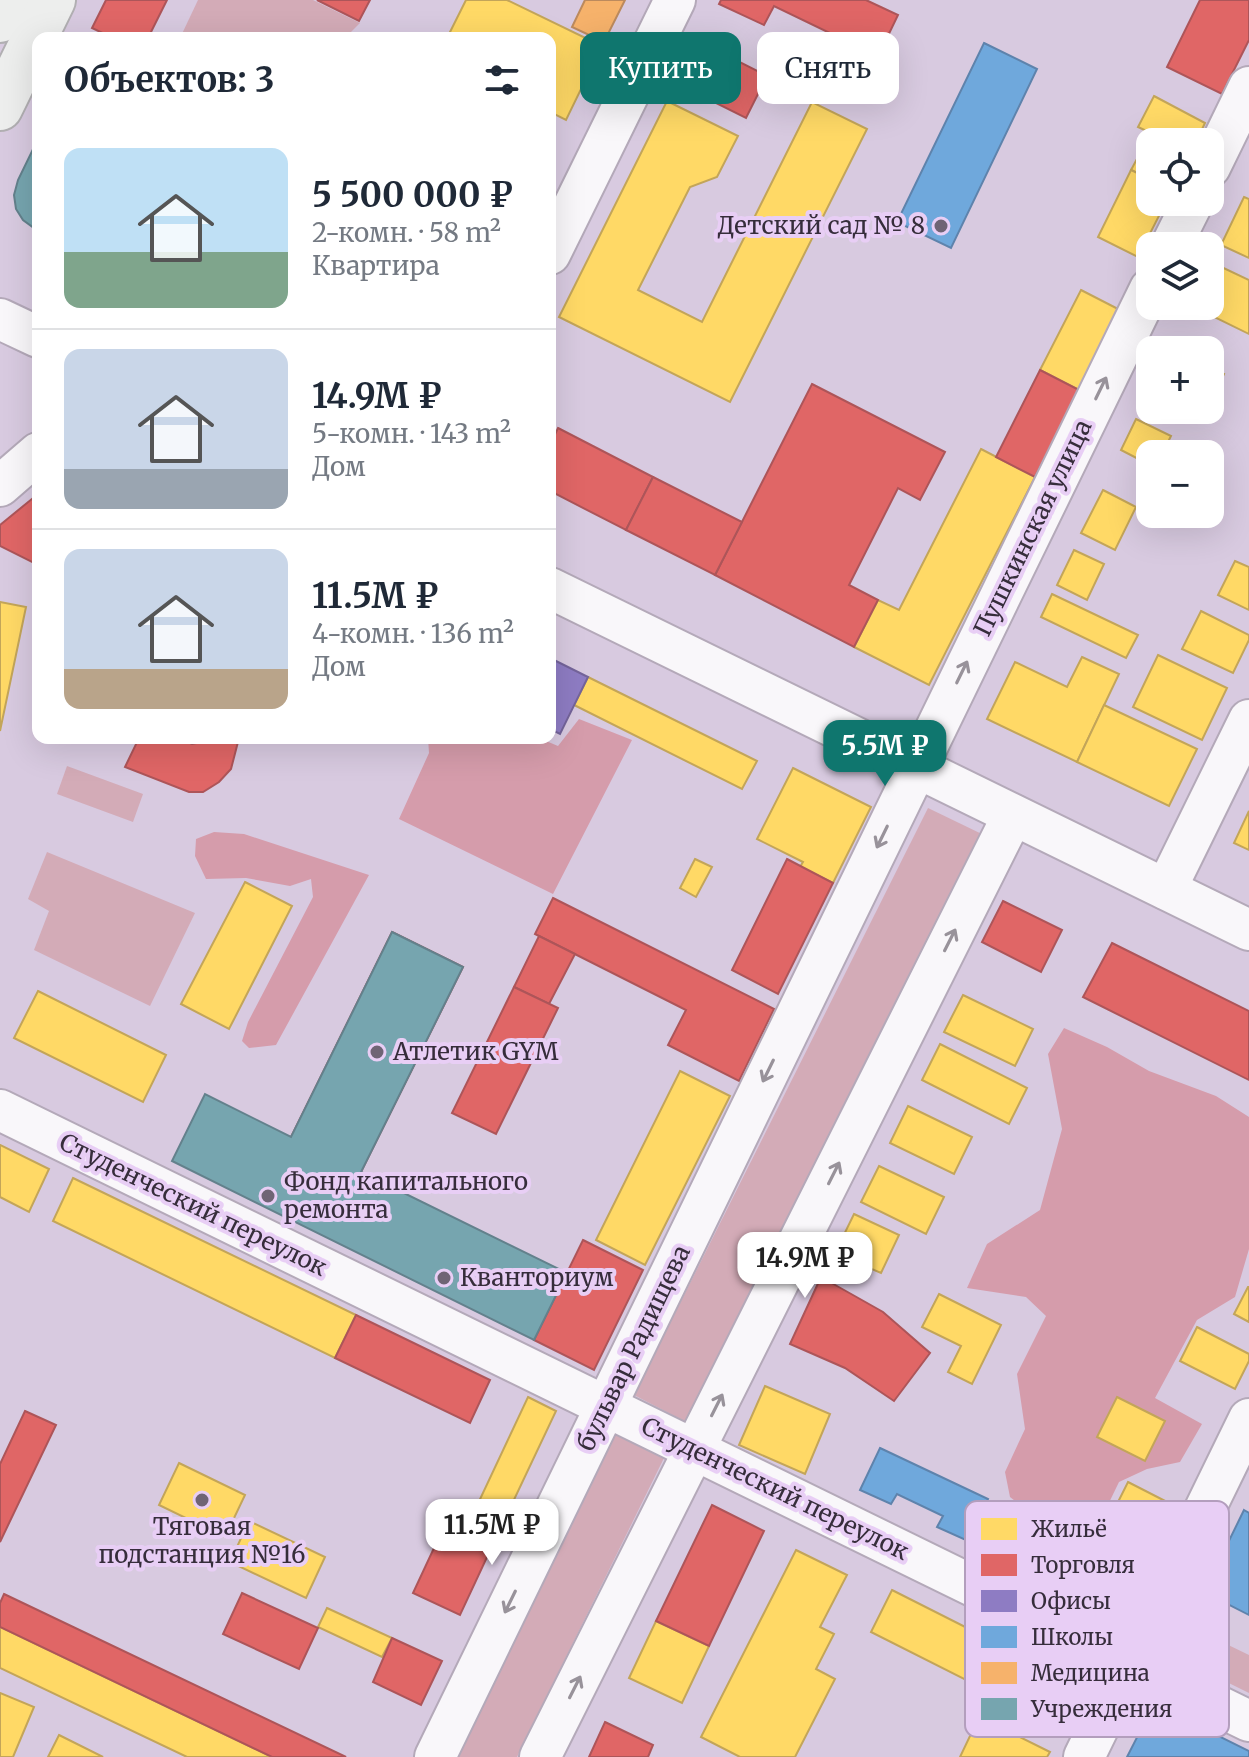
<!DOCTYPE html>
<html lang="ru">
<meta charset="utf-8">
<style>
:root{--surface:#fff;--page:#f2f2f3;--text:#1f2937;--muted:#747a83;--line:#e0e1e3;--accent:#0f766e}
body{margin:0;font-family:Merriweather,serif;background:var(--page);color:var(--text);height:100vh;display:flex;flex-direction:column;font-size:30px;white-space:nowrap}
*{box-sizing:border-box;margin:0}
p{font-size:26px;color:var(--muted)}
.icon{flex:none;width:44px;height:44px;fill:none;stroke:currentColor;stroke-width:2;stroke-linecap:round;stroke-linejoin:round}
.map{position:relative;flex:1;overflow:hidden}
.drawer{position:absolute;left:32px;top:32px;width:524px;height:712px;display:flex;flex-direction:column;background:var(--surface);border-radius:16px;box-shadow:0 8px 32px #0002}
.drawer>*{flex:none}
.top-card{position:absolute;left:580px;top:32px;width:548px;height:72px;display:flex;gap:16px}
.controls{position:absolute;left:1136px;top:128px;display:grid;gap:16px}
.controls a{display:grid;place-items:center;width:88px;height:88px;border-radius:16px;background:var(--surface);box-shadow:0 8px 32px #0002;font-size:40px}
.price{position:absolute;translate:-50% -68px;padding:0 18px;border-radius:16px;background:#fff;color:#222;font-size:26px;line-height:52px;filter:drop-shadow(0 2px 4px #0008)}
.price::after{content:'';position:absolute;left:50%;top:48px;width:24px;height:18px;margin-left:-12px;background:inherit;clip-path:polygon(0 0,100% 0,50% 100%)}
.price.current{background:var(--accent);color:#fff}
ul{padding:0;list-style:none}
li{display:flex;align-items:center;gap:24px;height:200px;padding:0 32px}
li+li{border-top:2px solid var(--line)}
li span{display:grid;place-items:center;flex:none;width:224px;height:160px;border-radius:16px;color:#555}
li>.icon{margin-inline-start:auto}
span .icon{width:96px;height:96px;fill:#fffc;stroke-width:1}
li b{font-size:34px}
h2{display:flex;justify-content:space-between;align-items:center;height:96px;padding:0 32px;font-size:34px}
.chip{padding:0 28px;border-radius:16px;background:var(--surface);box-shadow:0 8px 32px #0002;font-size:28px;line-height:72px}
.chip.current{background:var(--accent);color:#fff}
.map>svg:first-child{display:block}
.green{fill:#d3abb7}
.forest{fill:#d59cab}
.homes{fill:#ffd966;stroke:#c3a559;stroke-width:2}
.shops{fill:#e06666;stroke:#ad5559;stroke-width:2}
.offices{fill:#8e7cc3;stroke:#74649a;stroke-width:2}
.schools{fill:#6fa8dc;stroke:#5e83ac;stroke-width:2}
.health{fill:#f6b26b;stroke:#bc8a5d;stroke-width:2}
.public{fill:#76a5af;stroke:#63818c;stroke-width:2}
.lines{fill:none;stroke-linecap:round;stroke-linejoin:round}
.minor-casing{stroke:#b4a9b9;stroke-width:44}
.major-casing{stroke:#b1afb2;stroke-width:48}
.minor{stroke:#f9f7fa;stroke-width:40}
.major{stroke:#edeeed;stroke-width:44}
.oneway{stroke:#98929a}
.poi-dot{fill:#6f6475;stroke:#e8cef5;stroke-width:3}
.labels{text-anchor:middle;stroke-width:8;stroke-linejoin:round;paint-order:stroke}
.poi-label{font-size:24px;fill:#362d3b;stroke:#e8cef5;text-anchor:start}
.street-label{font-size:24px;fill:#362d3b;stroke:#e8cef5}
.key{fill:#e8cef5;stroke:#b39ebd;stroke-width:2}
.key-label{font-size:22px;fill:#362d3b}
</style>
<div class="map">
<svg width="1249" height="1757" viewBox="0 0 1249 1757">
<rect width="100%" height="100%" fill="#d8cae0"/>
<g class="green">
<path d="M198 0H313L360 23 345 38H180Z"/>
<path d="M67 766 143 794 133 822 57 794Z"/>
<path d="M928 808 988 837 688 1423 634 1395Z"/>
<path d="M47 852 195 913 150 1006 34 950 49 911 28 899Z"/>
<path d="M612 1432 664 1458 517 1757H452Z"/>
<path d="M1181 1606 1213 1622 1220 1641 1249 1655V1693L1160 1649Z"/>
</g>
<g class="forest">
<path d="M579 719 632 740 553 894 399 819 429 753 428 738H539L558 746Z"/>
<path d="M214 832 244 834 369 875 276 1045 249 1048 242 1041 248 1022 313 897 311 879 290 886 246 878 206 879 195 856 196 839Z"/>
<path d="M1064 1028 1107 1047 1149 1071 1216 1096 1249 1117V1249L1235 1297 1197 1320 1155 1398 1202 1424 1180 1462 1147 1469 1119 1482 1088 1546 1064 1539 1010 1497 1005 1472 1025 1429 1017 1374 1046 1316 1026 1297 967 1288 987 1244 1040 1210 1062 1129 1048 1054Z"/>
</g>
<g class="homes">
<path d="M466 0H507L602 46 566 120 550 112V38H447Z"/>
<path d="M1154 96 1205 123 1196 142H1150V179L1131 170 1151 133 1138 127Z"/>
<path d="M667 101 738 136 717 177 690 187 638 290 702 322 812 102 867 129 730 402 559 317Z"/>
<path d="M1131 170 1150 179V202H1166L1138 257 1098 237Z"/>
<path d="M1244 197 1249 199V258L1221 245Z"/>
<path d="M1213 263 1249 280V334L1192 306H1210V269Z"/>
<path d="M1081 290 1120 310 1079 390 1040 370Z"/>
<path d="M1210 367 1224 374 1210 404Z"/>
<path d="M1136 419 1171 436 1162 454H1150V465L1121 450Z"/>
<path d="M981 449 1035 477 929 685 854 647 878 600 899 610Z"/>
<path d="M1103 490 1136 507 1115 550 1081 533Z"/>
<path d="M1074 550 1104 564 1087 600 1057 585Z"/>
<path d="M1235 561 1249 567V610L1218 595Z"/>
<path d="M1052 594 1138 635 1126 658 1041 617Z"/>
<path d="M0 602 26 607 0 731Z"/>
<path d="M1201 611 1249 635V640L1233 673 1182 649Z"/>
<path d="M1158 655 1227 688 1202 740 1133 707Z"/>
<path d="M1082 657 1119 674 1077 762 987 719 1015 662 1067 687Z"/>
<path d="M588 677 757 761 742 789 574 705Z"/>
<path d="M1104 705 1197 749 1169 806 1077 762Z"/>
<path d="M793 768 871 807 833 883 800 867 803 862 757 839Z"/>
<path d="M1249 811V850L1234 843Z"/>
<path d="M695 859 712 867 696 897 680 888Z"/>
<path d="M245 882 292 906 229 1029 181 1004Z"/>
<path d="M38 991 166 1055 143 1102 14 1038Z"/>
<path d="M963 995 1033 1029 1015 1066 944 1032Z"/>
<path d="M940 1044 1027 1088 1009 1124 922 1080Z"/>
<path d="M680 1071 730 1096 645 1265 596 1240Z"/>
<path d="M908 1106 972 1137 954 1174 890 1143Z"/>
<path d="M0 1145 49 1169 29 1212 0 1197Z"/>
<path d="M879 1166 944 1197 926 1234 861 1202Z"/>
<path d="M73 1178 356 1315 335 1358 53 1221Z"/>
<path d="M854 1214 899 1235 881 1273 835 1253Z"/>
<path d="M1248 1287H1249V1322L1234 1314Z"/>
<path d="M939 1294 1001 1325 972 1384 948 1372 961 1346 922 1327Z"/>
<path d="M1197 1327 1249 1354V1361L1235 1389 1180 1361Z"/>
<path d="M765 1386 830 1414 805 1474 739 1445Z"/>
<path d="M528 1397 556 1411 502 1525 474 1512Z"/>
<path d="M1117 1397 1165 1421 1145 1461 1097 1437Z"/>
<path d="M179 1463 245 1495 225 1537 159 1505Z"/>
<path d="M1128 1482 1175 1506 1153 1550 1106 1526Z"/>
<path d="M249 1521 325 1557 306 1598 230 1562Z"/>
<path d="M796 1550 847 1575 820 1627 834 1634 816 1669 835 1679 795 1757H740L701 1737Z"/>
<path d="M892 1590 991 1640 970 1682 871 1632Z"/>
<path d="M327 1608 392 1638 382 1657 318 1627Z"/>
<path d="M656 1621 709 1646 682 1703 629 1678Z"/>
<path d="M0 1627 272 1757H187L0 1668Z"/>
<path d="M0 1693 34 1707 13 1757H0Z"/>
<path d="M979 1717 1050 1752 1047 1757H960Z"/>
<path d="M59 1735 103 1757H48Z"/>
</g>
<g class="shops">
<path d="M106 0H167L148 38H113L92 28Z"/>
<path d="M317 0H370L359 21Z"/>
<path d="M721 0H866L898 15 859 96 815 75 834 35 774 6 764 25 719 4Z"/>
<path d="M1200 0H1249V40L1222 94 1167 67Z"/>
<path d="M704 44 767 76 746 118 682 86Z"/>
<path d="M1040 370 1079 390 1035 477 996 457Z"/>
<path d="M812 384 945 452 920 500 898 488 849 585 878 600 854 647 715 575Z"/>
<path d="M558 428 653 477 626 530 550 491V445Z"/>
<path d="M653 477 742 522 715 575 626 530Z"/>
<path d="M38 494V565L0 546V525Z"/>
<path d="M139 738H178L192 744 211 740 212 738H239L231 769 219 782 203 792H189L125 767Z"/>
<path d="M787 859 833 883 778 994 732 970Z"/>
<path d="M553 898 774 1009 739 1081 668 1045 686 1010 535 934Z"/>
<path d="M1003 901 1062 930 1041 972 982 942Z"/>
<path d="M392 932 463 967 361 1172 291 1137Z"/>
<path d="M539 936 575 954 549 1004 514 987Z"/>
<path d="M1112 943 1249 1011V1080L1083 997Z"/>
<path d="M514 987 558 1008 496 1134 452 1113Z"/>
<path d="M583 1240 643 1270 594 1370 534 1340Z"/>
<path d="M821 1277 883 1312 930 1353 894 1401 845 1368 790 1344Z"/>
<path d="M356 1315 490 1380 470 1423 335 1358Z"/>
<path d="M25 1411 56 1425 0 1542V1464Z"/>
<path d="M455 1503 502 1525 460 1615 413 1593Z"/>
<path d="M712 1505 764 1531 709 1646 656 1621Z"/>
<path d="M242 1593 318 1628 299 1669 223 1634Z"/>
<path d="M4 1594 346 1757H272L0 1627V1603Z"/>
<path d="M392 1638 442 1661 421 1705 373 1682Z"/>
<path d="M605 1722 653 1745 648 1757H589Z"/>
</g>
<path class="offices" d="M550 658 588 677 560 734 550 729Z"/>
<g class="schools">
<path d="M984 43 1037 69 951 248 897 222Z"/>
<path d="M880 1448 988 1499 968 1541 937 1527 943 1516 897 1494 891 1504 860 1490Z"/>
<path d="M1244 1510 1249 1513V1615L1204 1592Z"/>
<path d="M1154 1704 1249 1751V1757H1127Z"/>
</g>
<path class="health" d="M585 0H625L604 42 572 27Z"/>
<g class="public">
<path d="M38 139V231L23 220 16 209 14 195 18 180Z"/>
<path d="M392 932 463 967 361 1172 567 1273 534 1340 172 1161 205 1094 291 1137Z"/>
</g>
<g class="lines">
<g class="minor-casing">
<g id="minor">
<path d="M1210 167 1249 87"/>
<path d="M1171 246 1193 202"/>
<path d="M550 254 675 0"/>
<path d="M0 319 38 337"/>
<path d="M0 486 38 453"/>
<path d="M550 588 1249 930"/>
<path d="M1166 889 1249 720"/>
<path d="M0 1110 1249 1721"/>
<path d="M435 1757 1150 289"/>
<path d="M540 1757 1013 815"/>
<path d="M1084 1757 1249 1419"/>
</g>
</g>
<g class="major-casing">
<g id="major">
<path d="M0 20 10 0"/>
<path d="M0 108 53 0"/>
</g>
</g>
<use href="#minor" class="minor"/>
<use href="#major" class="major"/>
</g>
<defs><path id="oneway-shaft" d="M-6 0H5M1.5-3L5.5 0L1.5 3" fill="none" stroke-width="1.6" stroke-linecap="round" stroke-linejoin="round" transform="scale(2)"/></defs>
<g class="oneway">
<use href="#oneway-shaft" transform="translate(1101 388) rotate(-64)"/>
<use href="#oneway-shaft" transform="translate(962 672) rotate(-64)"/>
<use href="#oneway-shaft" transform="translate(882 837) rotate(116)"/>
<use href="#oneway-shaft" transform="translate(950 940) rotate(-63)"/>
<use href="#oneway-shaft" transform="translate(768 1071) rotate(116)"/>
<use href="#oneway-shaft" transform="translate(834 1173) rotate(-63)"/>
<use href="#oneway-shaft" transform="translate(717 1405) rotate(-63)"/>
<use href="#oneway-shaft" transform="translate(510 1602) rotate(116)"/>
<use href="#oneway-shaft" transform="translate(575 1687) rotate(-63)"/>
</g>
<g class="poi-dot">
<circle cx="941" cy="226" r="8"/>
<circle cx="377" cy="1052" r="8"/>
<circle cx="268" cy="1196" r="8"/>
<circle cx="444" cy="1278" r="8"/>
<circle cx="202" cy="1500" r="8"/>
</g>
<g class="labels">
<g class="poi-label">
<text x="925" y="234" text-anchor="end">Детский сад № 8</text>
<text x="393" y="1060">Атлетик GYM</text>
<text x="284" y="1190">Фонд капитального<tspan x="284" dy="28">ремонта</tspan></text>
<text x="460" y="1286">Кванториум</text>
<text x="202" y="1535" text-anchor="middle">Тяговая<tspan x="202" dy="28">подстанция №16</tspan></text>
</g>
<g class="street-label">
<text transform="translate(1033 528) rotate(-64)" y="8">Пушкинская улица</text>
<text transform="translate(193 1205) rotate(26)" y="8">Студенческий переулок</text>
<text transform="translate(634 1348) rotate(-64)" y="8">бульвар Радищева</text>
<text transform="translate(775 1489) rotate(26)" y="8">Студенческий переулок</text>
</g>
</g>
<rect x="965" y="1501" width="264" height="236" rx="12" class="key"/>
<rect x="981" y="1518" width="36" height="22" fill="#ffd966"/>
<rect x="981" y="1554" width="36" height="22" fill="#e06666"/>
<rect x="981" y="1590" width="36" height="22" fill="#8e7cc3"/>
<rect x="981" y="1626" width="36" height="22" fill="#6fa8dc"/>
<rect x="981" y="1662" width="36" height="22" fill="#f6b26b"/>
<rect x="981" y="1698" width="36" height="22" fill="#76a5af"/>
<g class="key-label">
<text x="1031" y="1537">Жильё</text>
<text x="1031" y="1573">Торговля</text>
<text x="1031" y="1609">Офисы</text>
<text x="1031" y="1645">Школы</text>
<text x="1031" y="1681">Медицина</text>
<text x="1031" y="1717">Учреждения</text>
</g>
</svg>
<div class="controls">
<a><svg class="icon" aria-label="locate" viewBox="0 0 24 24"><circle cx="12" cy="12" r="6"/><path d="M12 2v4M12 18v4M2 12h4M18 12h4"/></svg></a>
<a><svg class="icon" aria-label="layers" viewBox="0 0 24 24"><path d="M12 4l9 5-9 5-9-5zM3 14l9 5 9-5"/></svg></a>
<a>+</a>
<a>−</a>
</div>
<b class="price current" style="left:885px;top:788px">5.5M ₽</b>
<b class="price" style="left:805px;top:1300px">14.9M ₽</b>
<b class="price" style="left:492px;top:1567px">11.5M ₽</b>
<div class="top-card">
<a class="chip current">Купить</a>
<a class="chip">Снять</a>
</div>
<section class="drawer">
<h2>Объектов: 3<svg class="icon" aria-label="filters" viewBox="0 0 24 24"><path d="M4 7h16M4 17h16"/><circle cx="9" cy="7" r="2"/><circle cx="15" cy="17" r="2"/></svg></h2>
<ul>
<li><span style="background:linear-gradient(#bfe0f5 65%,#7fa58c 0)"><svg class="icon" aria-label="home" viewBox="0 0 24 24"><path d="M3 11l9-7 9 7M6 9v11h12V9"/></svg></span><div><b>5 500 000 ₽</b><p>2-комн. · 58 m²</p><p>Квартира</p></div></li>
<li><span style="background:linear-gradient(#c9d6e8 75%,#9aa5b1 0)"><svg class="icon" aria-label="home" viewBox="0 0 24 24"><path d="M3 11l9-7 9 7M6 9v11h12V9"/></svg></span><div><b>14.9M ₽</b><p>5-комн. · 143 m²</p><p>Дом</p></div></li>
<li><span style="background:linear-gradient(#c9d6e8 75%,#b9a48a 0)"><svg class="icon" aria-label="home" viewBox="0 0 24 24"><path d="M3 11l9-7 9 7M6 9v11h12V9"/></svg></span><div><b>11.5M ₽</b><p>4-комн. · 136 m²</p><p>Дом</p></div></li>
</ul>
</section>
</div>
